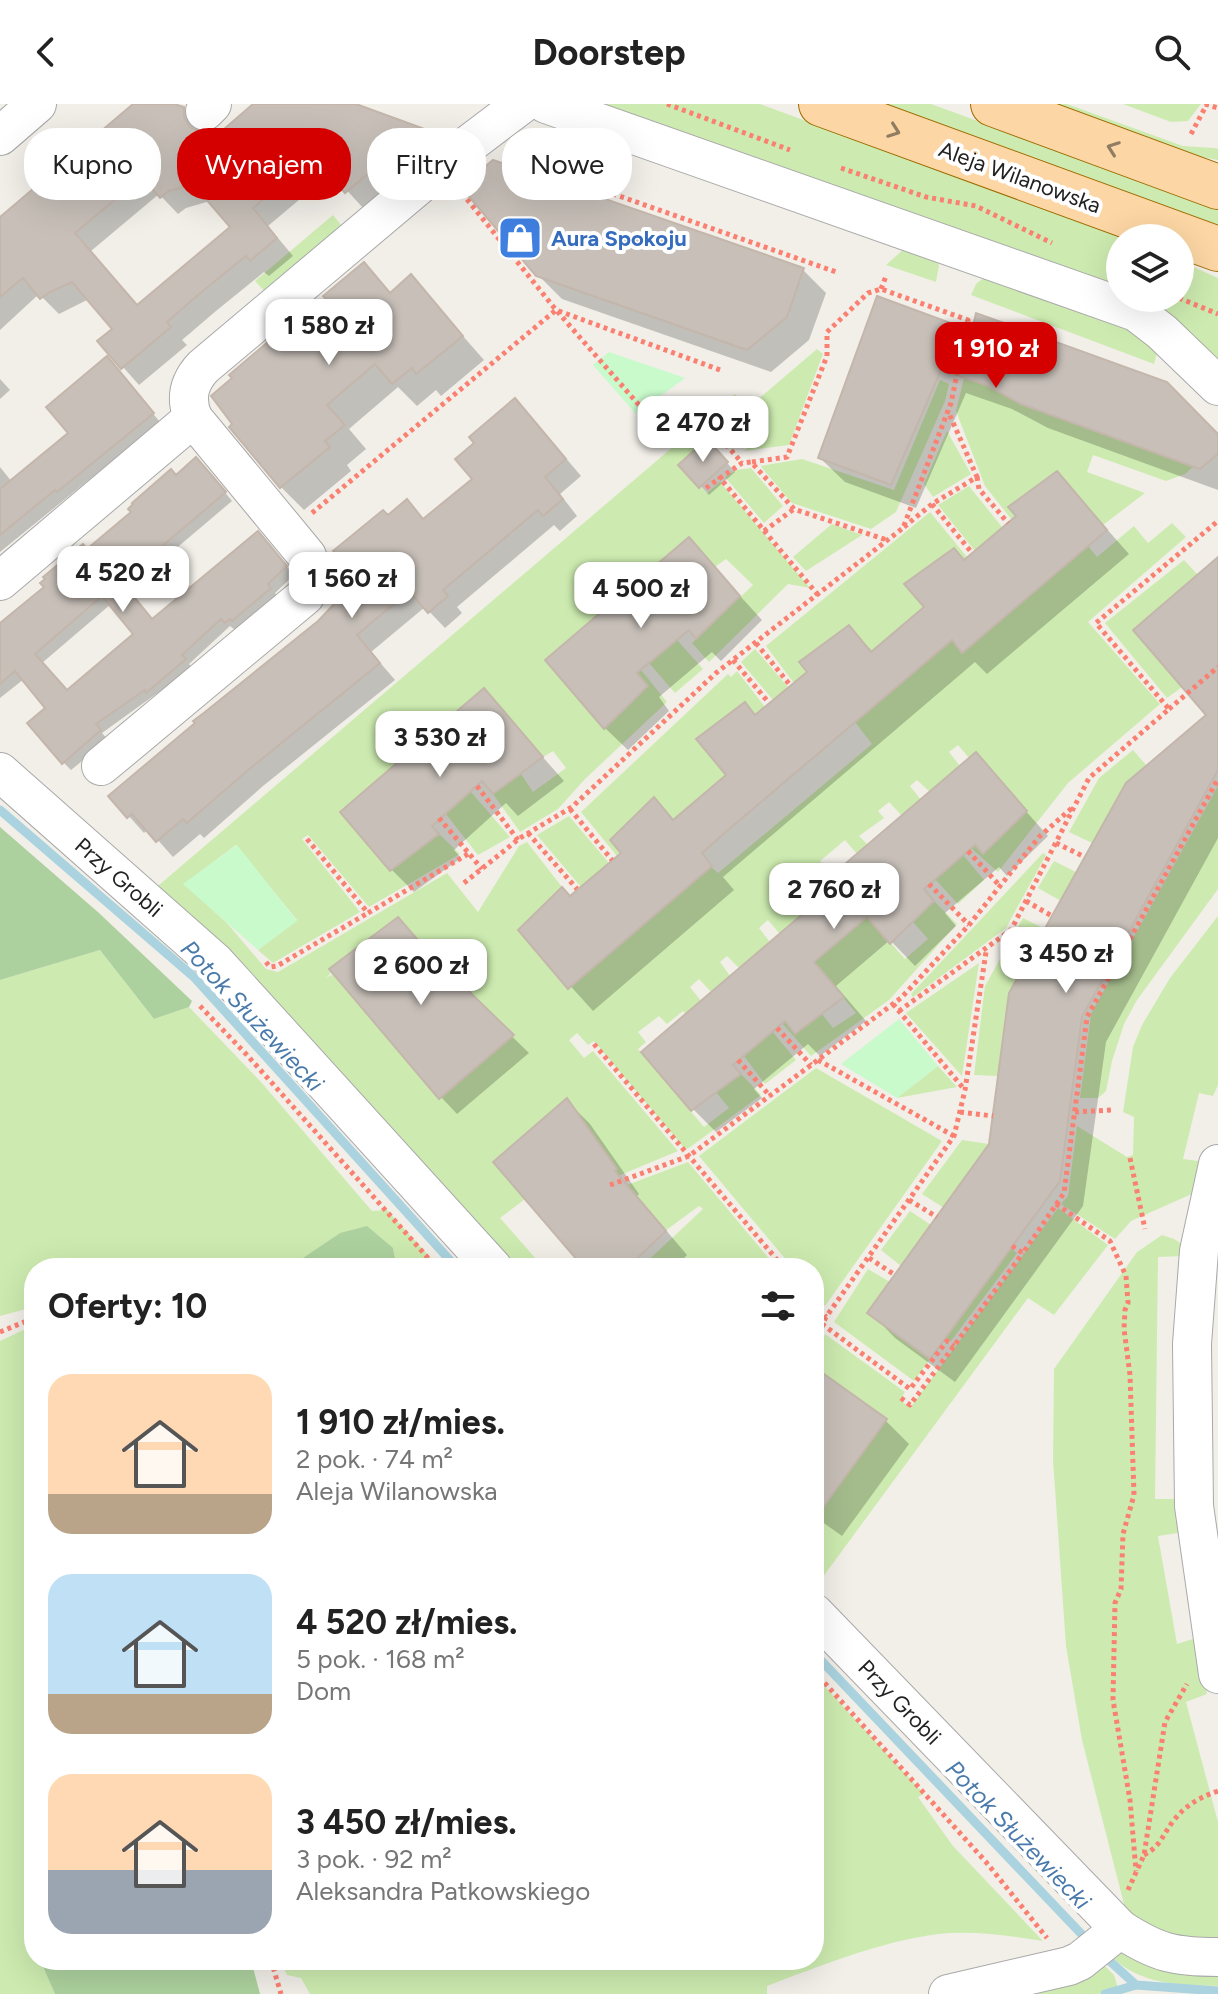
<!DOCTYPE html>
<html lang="pl">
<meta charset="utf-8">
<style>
:root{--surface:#fff;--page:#f6f6f6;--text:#222;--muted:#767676;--accent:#d40000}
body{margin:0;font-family:Figtree,sans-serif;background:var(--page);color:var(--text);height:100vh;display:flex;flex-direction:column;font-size:30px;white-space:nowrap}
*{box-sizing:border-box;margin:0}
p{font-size:26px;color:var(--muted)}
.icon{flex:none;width:44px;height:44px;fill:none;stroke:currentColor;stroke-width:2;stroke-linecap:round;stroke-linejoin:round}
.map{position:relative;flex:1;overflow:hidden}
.drawer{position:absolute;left:24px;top:1154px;width:800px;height:712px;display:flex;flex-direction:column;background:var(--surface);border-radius:32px;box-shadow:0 8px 32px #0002}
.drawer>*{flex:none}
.guide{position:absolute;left:24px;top:24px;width:800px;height:72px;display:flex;gap:16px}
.buttons{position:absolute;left:1106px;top:120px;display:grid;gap:16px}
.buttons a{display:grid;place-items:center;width:88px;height:88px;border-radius:50%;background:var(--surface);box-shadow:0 8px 32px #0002;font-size:40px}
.price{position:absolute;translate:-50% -68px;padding:0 18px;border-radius:16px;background:#fff;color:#222;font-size:26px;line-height:52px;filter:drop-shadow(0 2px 4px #0008)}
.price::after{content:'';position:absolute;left:50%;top:48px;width:24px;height:18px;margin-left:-12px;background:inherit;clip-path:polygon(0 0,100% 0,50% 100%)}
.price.selected{background:var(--accent);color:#fff}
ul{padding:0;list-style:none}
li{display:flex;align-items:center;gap:24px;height:200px;padding:0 24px}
li span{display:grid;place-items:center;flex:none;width:224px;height:160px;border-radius:24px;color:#555}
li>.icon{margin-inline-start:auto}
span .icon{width:96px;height:96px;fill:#fffc;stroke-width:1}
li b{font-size:34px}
h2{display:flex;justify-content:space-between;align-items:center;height:96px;padding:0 24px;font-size:34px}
.tag{padding:0 28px;border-radius:32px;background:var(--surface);box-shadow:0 8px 32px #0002;font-size:28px;line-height:72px}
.tag.selected{background:var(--accent);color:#fff}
header{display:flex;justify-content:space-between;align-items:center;height:104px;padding:0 24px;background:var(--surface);font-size:36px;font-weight:700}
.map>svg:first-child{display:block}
.grass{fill:#cdebb0;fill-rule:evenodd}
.forest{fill:#add19e}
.park{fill:#c8facc}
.shadow{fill:#0003;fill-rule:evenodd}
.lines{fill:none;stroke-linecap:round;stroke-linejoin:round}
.stream{stroke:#aad3df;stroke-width:9}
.building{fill:#c7bfb8;stroke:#c4b6ab;stroke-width:2;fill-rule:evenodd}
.minor-casing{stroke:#a9a9a9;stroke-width:40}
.major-casing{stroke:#a06b00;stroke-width:46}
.path{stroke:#fa8072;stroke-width:5;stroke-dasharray:4 4;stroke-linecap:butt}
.minor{stroke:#fff;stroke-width:38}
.major{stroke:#fcd6a4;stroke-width:44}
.oneway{stroke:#8f7c63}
.labels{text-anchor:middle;stroke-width:8;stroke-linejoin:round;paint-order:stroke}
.street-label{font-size:22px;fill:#222;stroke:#fff}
.shop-label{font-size:22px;font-weight:bold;fill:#366cbe;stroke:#fff;text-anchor:start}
.water-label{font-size:24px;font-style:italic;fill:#4a7aab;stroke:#fff}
</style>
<header><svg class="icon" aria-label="back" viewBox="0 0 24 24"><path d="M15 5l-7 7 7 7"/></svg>Doorstep<svg class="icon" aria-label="search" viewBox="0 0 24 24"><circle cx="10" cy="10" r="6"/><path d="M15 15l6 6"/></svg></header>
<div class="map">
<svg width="1218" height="1890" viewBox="0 0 1218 1890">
<rect width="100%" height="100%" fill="#f2efe9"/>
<g class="grass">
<path d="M586 0H760L1124 134H1120V183Z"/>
<path d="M877 0H931L1218 105V124Z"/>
<path d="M1050 0H1067L1183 42 1215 44 1218 45V56L1190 51Z"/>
<path d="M1123 0H1201L1188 17 1171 18Z"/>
<path d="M333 111 345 126 268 191 255 177Z"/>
<path d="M905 144 934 153 939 161 936 178 886 161Z"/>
<path d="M1180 157 1218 174V259L1147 194H1180Z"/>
<path d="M986 172 1139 225 1159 241 1154 260 971 191 976 180Z"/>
<path d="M817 245 823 250 789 341 744 347 759 335 750 324 736 334 742 309Z"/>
<path d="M965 270 1021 300 1193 363 1185 370 1166 377 1093 351 1087 368 1145 389 1103 421 1057 367 1009 403 1016 412 1012 416 985 382 956 307Z"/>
<path d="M940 276 949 280 945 297 896 408 871 425 792 399 762 364 761 362 802 355 894 386Z"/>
<path d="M735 290 737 294 707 319V335L678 361 699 384 701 383 707 389 720 378 810 484 788 480 709 558 692 539 753 481 726 455 715 463 689 434 545 556 637 569 641 566 667 598 585 675 558 705 520 728 493 690 521 670 533 688 566 664 553 647 543 653 484 585 340 708 390 766 439 730 460 750 369 803 308 731 302 735 360 808 273 859 258 846 297 816 236 741 184 780 227 819 266 865 278 868 447 769 478 808 519 742 527 738 562 783 518 826 568 885 711 763 718 769 872 640 855 618 951 536 962 548 1088 442 1097 453 1134 422 1148 439 1172 419 1186 433 1088 518 1160 600 1068 679 998 768 971 744 975 741 983 750 1026 707 977 649 969 654 958 641 949 648 960 662 930 688 917 676 910 682 921 696 902 712 889 698 878 707 884 714 859 732 868 741 857 750 845 736 820 757 839 779 780 830 768 816 759 824 770 838 739 864 727 852 720 858 730 872 711 888 699 875 690 883 701 897 686 910 683 907 667 920 659 912 638 928 646 938 638 945 704 1023 729 1004 716 988 741 970 761 991 689 1044 685 1045 594 937 588 941 577 929 569 936 584 954 593 947 678 1047 606 1077 567 994 493 1057 525 1095 500 1114 544 1164H514L407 1048 152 787ZM398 814 432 884 452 871 514 932 439 994 333 870 326 874 332 868 329 865Z"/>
<path d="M947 327 971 370 933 393 924 380Z"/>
<path d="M751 364 783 402 764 419 725 373 736 366Z"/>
<path d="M969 382 1002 423 975 447 938 401Z"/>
<path d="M930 408 967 453 964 456 953 444 905 480 924 503 871 547 849 521 800 558 807 567 794 579 766 542Z"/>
<path d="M832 420 862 431 806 467 793 453Z"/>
<path d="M1184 456 1198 471 1182 583 1167 594 1105 519Z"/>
<path d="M677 536 703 565 675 589 649 559Z"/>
<path d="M755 545 788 583 773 596 741 558Z"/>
<path d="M737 567 765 603 756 611 745 599 696 635 726 671 673 716 654 693 617 752 581 708 728 570 731 573Z"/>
<path d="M1133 646 1146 661 1126 679 1092 739 1069 728 1099 674Z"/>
<path d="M1218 682V785L1137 896 1124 920 1112 957 1106 987 1098 994H1080L1091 910Z"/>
<path d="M471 688 510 733 478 751 446 710Z"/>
<path d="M569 712 609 759 581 783 537 731Z"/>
<path d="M1043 749 1046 751 1006 824 913 893 911 890Z"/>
<path d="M963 751 984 776 958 800 935 775Z"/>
<path d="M1054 757 1076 768 1061 797 1038 784Z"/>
<path d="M934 797 957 820 889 896 811 952 782 919 785 917 795 930 822 910 833 924 856 909 814 858 867 812 905 855 928 835 913 818Z"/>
<path d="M1218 812V981L1213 992 1199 989 1183 1055 1206 1058 1194 1089 1131 1117 1115 1135 1061 1100 1068 1092 1077 1022 1127 1053 1133 1051 1134 1013 1123 1008 1133 943 1142 921 1170 874Z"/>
<path d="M1023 814 1045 825 998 972 974 971 985 882Z"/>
<path d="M100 846 154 915 189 903 261 978 372 1107 387 1106 440 1164H397L393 1144 340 1129 288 1164H34V1203L0 1212V876Z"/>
<path d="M979 859 962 972 906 909Z"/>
<path d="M772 927 796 956 765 980 744 952Z"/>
<path d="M938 962 957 983 897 994Z"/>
<path d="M816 964 942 1037 825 1202 814 1189V1164H793L699 1052Z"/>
<path d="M962 1036 989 1040 944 1104 922 1090Z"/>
<path d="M688 1058 777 1164H640L703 1105 699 1102 665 1127 614 1086Z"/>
<path d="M1058 1104 1108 1141 1054 1211 1028 1194 814 1485V1407L824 1270 814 1284V1255L825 1230 905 1288 900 1296 910 1304Z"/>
<path d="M910 1107 931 1121 901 1162 881 1146Z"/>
<path d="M1162 1131 1174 1135 1186 1143V1152L1158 1153 1155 1395H1181L1185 1428 1158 1432 1177 1540 1196 1534 1207 1590 1186 1598 1218 1718V1837L1176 1836 1118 1806 1124 1800 1082 1636 1066 1542 1053 1356 1054 1265 1137 1148Z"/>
<path d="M1010 1144 1017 1149 951 1237 946 1233Z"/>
<path d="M868 1165 890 1178 867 1209 930 1255 914 1277 834 1218Z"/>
<path d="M34 1221V1856H40L55 1890H0V1237Z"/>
<path d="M814 1571 924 1690 918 1693 953 1742 1043 1837C1009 1832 973 1826 938 1830 878 1838 823 1861 767 1882V1890H310L301 1874 287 1871 280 1856H814Z"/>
<path d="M1119 1844 1218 1864V1882C1179 1881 1140 1881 1111 1852Z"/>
<path d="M1103 1860 1114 1871 1118 1884 1098 1890H1003Z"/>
</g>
<g class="forest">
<path d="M0 723 99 809 192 897 189 903 154 915 100 846 0 876Z"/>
<path d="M367 1122 393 1144 397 1164H288L340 1129Z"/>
<path d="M40 1856H251L260 1890H55Z"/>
</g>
<g class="park">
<path d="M609 248 685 274 636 310 593 261Z"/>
<path d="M237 741 297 817 258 846 183 780Z"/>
<path d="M899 915 938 962 897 994 841 960Z"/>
</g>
<g class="shadow">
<path d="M136 0H168L183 5 200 23V30L216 34 256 0H350L421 26 437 43 364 105 331 69 268 122 293 152 269 172 264 168 216 207 182 236 187 241 139 281 100 237 115 225 89 195 59 210 39 190 0 226V116ZM159 90 178 110 186 104 210 97 233 124 138 202 91 147Z"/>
<path d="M364 161 392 190 411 173 484 256 441 292 436 286 417 302 398 283 349 325 366 345 347 361 351 367 304 406 281 383 232 323 273 243 329 196Z"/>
<path d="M803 166 826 189 809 236 771 268 562 195 538 171Z"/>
<path d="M878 194 1218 333V386L1048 324 1012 305 966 289 916 404 845 378 820 354Z"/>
<path d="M114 263 160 318 0 448V363L12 378 70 329Z"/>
<path d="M0 275 10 286 0 295Z"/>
<path d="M531 313 581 372 560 390 577 412 560 427 554 421 457 503 462 509 445 524 425 503 371 548 395 576 263 682 204 734 200 730 173 753 148 725 144 729 111 692 319 518 358 478 388 414 407 398 425 416 474 375Z"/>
<path d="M715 345 735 368 709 391 681 361Z"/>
<path d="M204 363 232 397 127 486 152 517 265 437 294 471 275 489 278 493 235 526 230 522 189 560 192 564 102 629 108 636 71 666 63 658 48 604 24 575 0 594V521L177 374ZM111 500 136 530 68 588 42 559Z"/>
<path d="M1057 369 1129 450 987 570 975 558 723 773 734 786 593 907 520 826 570 795 624 749 654 696 675 717 729 671 756 613 810 568 849 524 873 548 926 503 965 458 1019 412Z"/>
<path d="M689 436 762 516 721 557 712 548 659 593 669 607 628 646 605 624Z"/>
<path d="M1218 456V734L1106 938 1083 1102 955 1278 895 1234 871 1209 991 1041 1209 611Z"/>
<path d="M484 587 564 677 518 712 506 699 454 746 461 754 414 788 391 765Z"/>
<path d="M976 651 1048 732 1007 772 999 763 945 809 956 822 915 862 890 836 836 882 866 917 820 952 808 940 754 985 762 994 716 1028 693 1005 841 779Z"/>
<path d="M451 873 529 949 457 1010 441 993Z"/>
<path d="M567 997 590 1020 639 1090 637 1092 687 1151 674 1164H587Z"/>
<path d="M814 1287 886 1317 909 1340 842 1432 814 1412Z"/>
</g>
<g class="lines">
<g class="stream">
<path d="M0 706 194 873 457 1164"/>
<path d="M814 1549 1090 1839"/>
<path d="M1101 1849 1136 1881 1218 1887"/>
<path d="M1105 1890 1136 1881"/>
</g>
</g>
<g class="building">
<path d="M133 0H174L184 3V13L190 23 200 28H212L216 32 253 0H356L422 24 345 89 314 52 253 104 277 134 250 157 246 152 199 190 167 218 171 223 121 265 97 237 112 225 72 178 50 188 40 195 23 174 0 193V113ZM142 73 160 94 169 87 193 80 230 123 137 201 75 129Z"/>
<path d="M493 56 804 164 787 213 747 246 536 172 461 83Z"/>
<path d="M364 158 390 189 411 170 463 232 416 270 412 264 392 280 375 260 327 301 345 321 325 337 330 343 280 384 229 323 232 320 211 292 232 274 229 271 269 237 272 241 326 195 323 192Z"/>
<path d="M877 192 972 227 976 209 1167 278 1218 330V350L1200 365 1021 300 986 281 941 266 891 381 818 354Z"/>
<path d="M107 252 154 309 57 388 55 386 0 431V385L68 329 46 303Z"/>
<path d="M515 294 566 355 545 373 563 395 543 412 538 406 443 486 448 492 428 509 409 487 357 531 380 559 247 667 187 719 183 715 156 738 132 710 127 714 108 692 195 619 193 617 205 608 318 517 355 478 333 447 383 406 388 411 407 395 423 415 472 375 455 355 474 339 469 333Z"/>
<path d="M707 335 728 358 699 384 678 361Z"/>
<path d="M196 353 226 388 121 477 152 515 258 427 287 462 268 480 271 484 232 517 230 515 225 519 221 515 182 551 186 555 146 589 145 586 139 590 96 620 101 626 62 660 27 619 45 604 15 567 0 580V519L44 483 40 479 45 475 43 473 83 440 87 445 131 408 128 405 133 400 132 399 171 365 176 371ZM102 492 133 530 67 586 35 550Z"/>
<path d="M1057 367 1107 426 962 549 952 536 728 726 702 749 712 762 568 885 518 826 562 783 570 792 621 749 610 736 654 693 673 716 726 671 696 635 745 598 755 611 807 568 799 558 849 521 871 548 924 503 904 480 954 444 964 456 1016 412 1008 403Z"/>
<path d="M689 433 740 492 696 535 689 526 637 569 648 582 604 625 545 556Z"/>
<path d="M1218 453V666L1082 913 1060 1077 930 1255 867 1209 989 1040 1009 889 1126 679 1206 611 1133 526Z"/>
<path d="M484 584 543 653 493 690 482 677 432 722 439 730 390 767 340 708Z"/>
<path d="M976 648 1027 707 983 750 975 741 924 785 934 797 890 840 867 813 814 858 844 893 795 930 785 917 733 961 741 970 691 1007 641 948 839 779 832 771Z"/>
<path d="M398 813 449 872 452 871 514 931 439 995 329 865Z"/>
<path d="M567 994 617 1065 615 1067 666 1127 627 1164H584L493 1058Z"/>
<path d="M824 1270 887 1315 814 1416V1284Z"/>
</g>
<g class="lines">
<g class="minor-casing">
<g id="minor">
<path d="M546 0 1136 208 1162 228 1218 282"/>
<path d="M205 7 212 0"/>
<path d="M0 32 37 0"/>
<path d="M0 477 193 314C185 294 189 278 203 263L456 50 522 0"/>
<path d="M101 662 305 492C312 477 313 467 307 452L193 314"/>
<path d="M0 668 215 858 493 1164"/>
<path d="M1218 1060 1199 1147 1192 1240 1194 1402 1218 1570"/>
<path d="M814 1509 1120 1825C1157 1849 1174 1853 1218 1853"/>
<path d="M948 1890 1069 1862 1080 1857 1120 1825"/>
</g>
</g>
<g class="major-casing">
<g id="major">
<path d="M821 0 1218 145"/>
<path d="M993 0 1218 83"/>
</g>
</g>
<g class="path">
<path d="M667 0 790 46"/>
<path d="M1205 0 1218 4"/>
<path d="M1191 30 1207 0"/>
<path d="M522 58 839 169"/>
<path d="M841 64 926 93 976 102 1052 139"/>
<path d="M462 89 556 206 646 309"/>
<path d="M881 185 886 172"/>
<path d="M1179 194 1218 210"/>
<path d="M730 304 733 316 723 337 742 359"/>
<path d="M752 358 787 353 827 252V228L868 189 881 185 968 216 967 224"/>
<path d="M977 373 979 385 1008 419"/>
<path d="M706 384 720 374"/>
<path d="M932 400 972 449"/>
<path d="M312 409 556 206 723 267"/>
<path d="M904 423 932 400 977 373 948 307"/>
<path d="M764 427 794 405"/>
<path d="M818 491 720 374 742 359 751 358 794 405 887 436"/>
<path d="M756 539 790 581"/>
<path d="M733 556 769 599"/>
<path d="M1169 605 1218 563"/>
<path d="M477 682 518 736"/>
<path d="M570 705 612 756"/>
<path d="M439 714 482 765"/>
<path d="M528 729 577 785"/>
<path d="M307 735 368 809 468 750"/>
<path d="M1056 739 1085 753"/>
<path d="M968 747 1000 782"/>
<path d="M464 779 520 734 572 703 716 569 903 424 951 299 957 270"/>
<path d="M929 780 969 821"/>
<path d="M1026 797 1052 812"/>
<path d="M266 858 270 863 277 862 368 809"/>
<path d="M893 900 964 985"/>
<path d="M200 902 247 951 437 1164"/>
<path d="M899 907 1011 826 1089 674 1169 605 1096 519 1218 417"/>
<path d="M777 924 811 961"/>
<path d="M594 940 784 1164"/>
<path d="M738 956 770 992"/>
<path d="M818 956 954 1032"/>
<path d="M960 1008 993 1012"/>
<path d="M1075 1008 1111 1006"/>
<path d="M1130 1054 1145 1125"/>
<path d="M610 1081 689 1052 901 894 969 821 1039 733 1073 703"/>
<path d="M909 1096 937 1113"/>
<path d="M1056 1100 1110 1137 1126 1172 1128 1199 1125 1206 1124 1225 1130 1271 1134 1391 1123 1430 1121 1485 1115 1499 1113 1596 1130 1696 1136 1767"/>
<path d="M1012 1142 1023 1149 1064 1089 1087 913 1218 675"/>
<path d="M869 1154 895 1171"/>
<path d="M814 1199 826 1213"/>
<path d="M822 1220 910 1285 947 1237 954 1242"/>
<path d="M0 1228 34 1214"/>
<path d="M814 1238 826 1213 954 1032 965 986 986 848"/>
<path d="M901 1294 910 1301 1023 1149"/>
<path d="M814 1567 986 1758 1047 1834"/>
<path d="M1144 1751C1161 1742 1163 1730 1174 1716 1186 1701 1200 1693 1218 1687"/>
<path d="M1128 1786 1144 1751 1165 1618 1187 1580"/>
<path d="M271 1856 281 1890"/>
</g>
<use href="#minor" class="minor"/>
<use href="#major" class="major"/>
</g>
<defs><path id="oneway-chevron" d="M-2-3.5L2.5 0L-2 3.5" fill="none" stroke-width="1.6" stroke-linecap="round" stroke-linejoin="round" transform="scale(2)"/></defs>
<g class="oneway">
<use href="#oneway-chevron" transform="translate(894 27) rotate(20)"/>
<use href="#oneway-chevron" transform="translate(1113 44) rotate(-160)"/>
</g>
<defs>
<g id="shop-square" transform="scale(2.3)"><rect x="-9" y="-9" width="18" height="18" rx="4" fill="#3f7fe0" stroke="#fff"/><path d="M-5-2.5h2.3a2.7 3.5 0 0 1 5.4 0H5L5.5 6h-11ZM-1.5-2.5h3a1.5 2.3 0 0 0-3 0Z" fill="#fff"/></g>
</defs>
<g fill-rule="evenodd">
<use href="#shop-square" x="520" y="134"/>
</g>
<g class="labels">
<g class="street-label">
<text transform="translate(1020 73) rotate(20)" y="8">Aleja Wilanowska</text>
<text transform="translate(119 773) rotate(41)" y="8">Przy Grobli</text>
<text transform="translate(900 1598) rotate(46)" y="8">Przy Grobli</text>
</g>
<g class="shop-label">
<text x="551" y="142">Aura Spokoju</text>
</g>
<g class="water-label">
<text transform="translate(252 912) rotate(47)" y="8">Potok Służewiecki</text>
<text transform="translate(1018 1731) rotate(46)" y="8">Potok Służewiecki</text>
</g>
</g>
</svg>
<div class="buttons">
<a><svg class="icon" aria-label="layers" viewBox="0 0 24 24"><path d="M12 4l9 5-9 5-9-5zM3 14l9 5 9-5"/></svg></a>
</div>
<b class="price" style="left:329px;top:263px">1 580 zł</b>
<b class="price selected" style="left:996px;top:286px">1 910 zł</b>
<b class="price" style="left:703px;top:360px">2 470 zł</b>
<b class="price" style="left:123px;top:510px">4 520 zł</b>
<b class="price" style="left:352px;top:516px">1 560 zł</b>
<b class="price" style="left:641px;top:526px">4 500 zł</b>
<b class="price" style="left:440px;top:675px">3 530 zł</b>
<b class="price" style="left:834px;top:827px">2 760 zł</b>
<b class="price" style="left:1066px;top:891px">3 450 zł</b>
<b class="price" style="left:421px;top:903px">2 600 zł</b>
<div class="guide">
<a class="tag">Kupno</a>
<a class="tag selected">Wynajem</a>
<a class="tag">Filtry</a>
<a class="tag">Nowe</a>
</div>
<section class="drawer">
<h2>Oferty: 10<svg class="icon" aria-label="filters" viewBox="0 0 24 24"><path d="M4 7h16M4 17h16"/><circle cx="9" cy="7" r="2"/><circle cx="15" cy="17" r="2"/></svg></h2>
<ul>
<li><span style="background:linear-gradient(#ffd9b3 75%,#b9a48a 0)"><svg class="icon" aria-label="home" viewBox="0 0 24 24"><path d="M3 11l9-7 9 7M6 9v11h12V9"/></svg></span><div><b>1 910 zł/mies.</b><p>2 pok. · 74 m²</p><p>Aleja Wilanowska</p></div></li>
<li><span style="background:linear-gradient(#bfe0f5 75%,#b9a48a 0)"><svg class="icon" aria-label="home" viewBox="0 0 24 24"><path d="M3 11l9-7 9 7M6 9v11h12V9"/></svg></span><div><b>4 520 zł/mies.</b><p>5 pok. · 168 m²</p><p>Dom</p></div></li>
<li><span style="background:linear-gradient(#ffd9b3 60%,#9aa5b1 0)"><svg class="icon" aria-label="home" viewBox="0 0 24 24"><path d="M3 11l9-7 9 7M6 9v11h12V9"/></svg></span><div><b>3 450 zł/mies.</b><p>3 pok. · 92 m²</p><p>Aleksandra Patkowskiego</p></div></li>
</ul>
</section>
</div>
